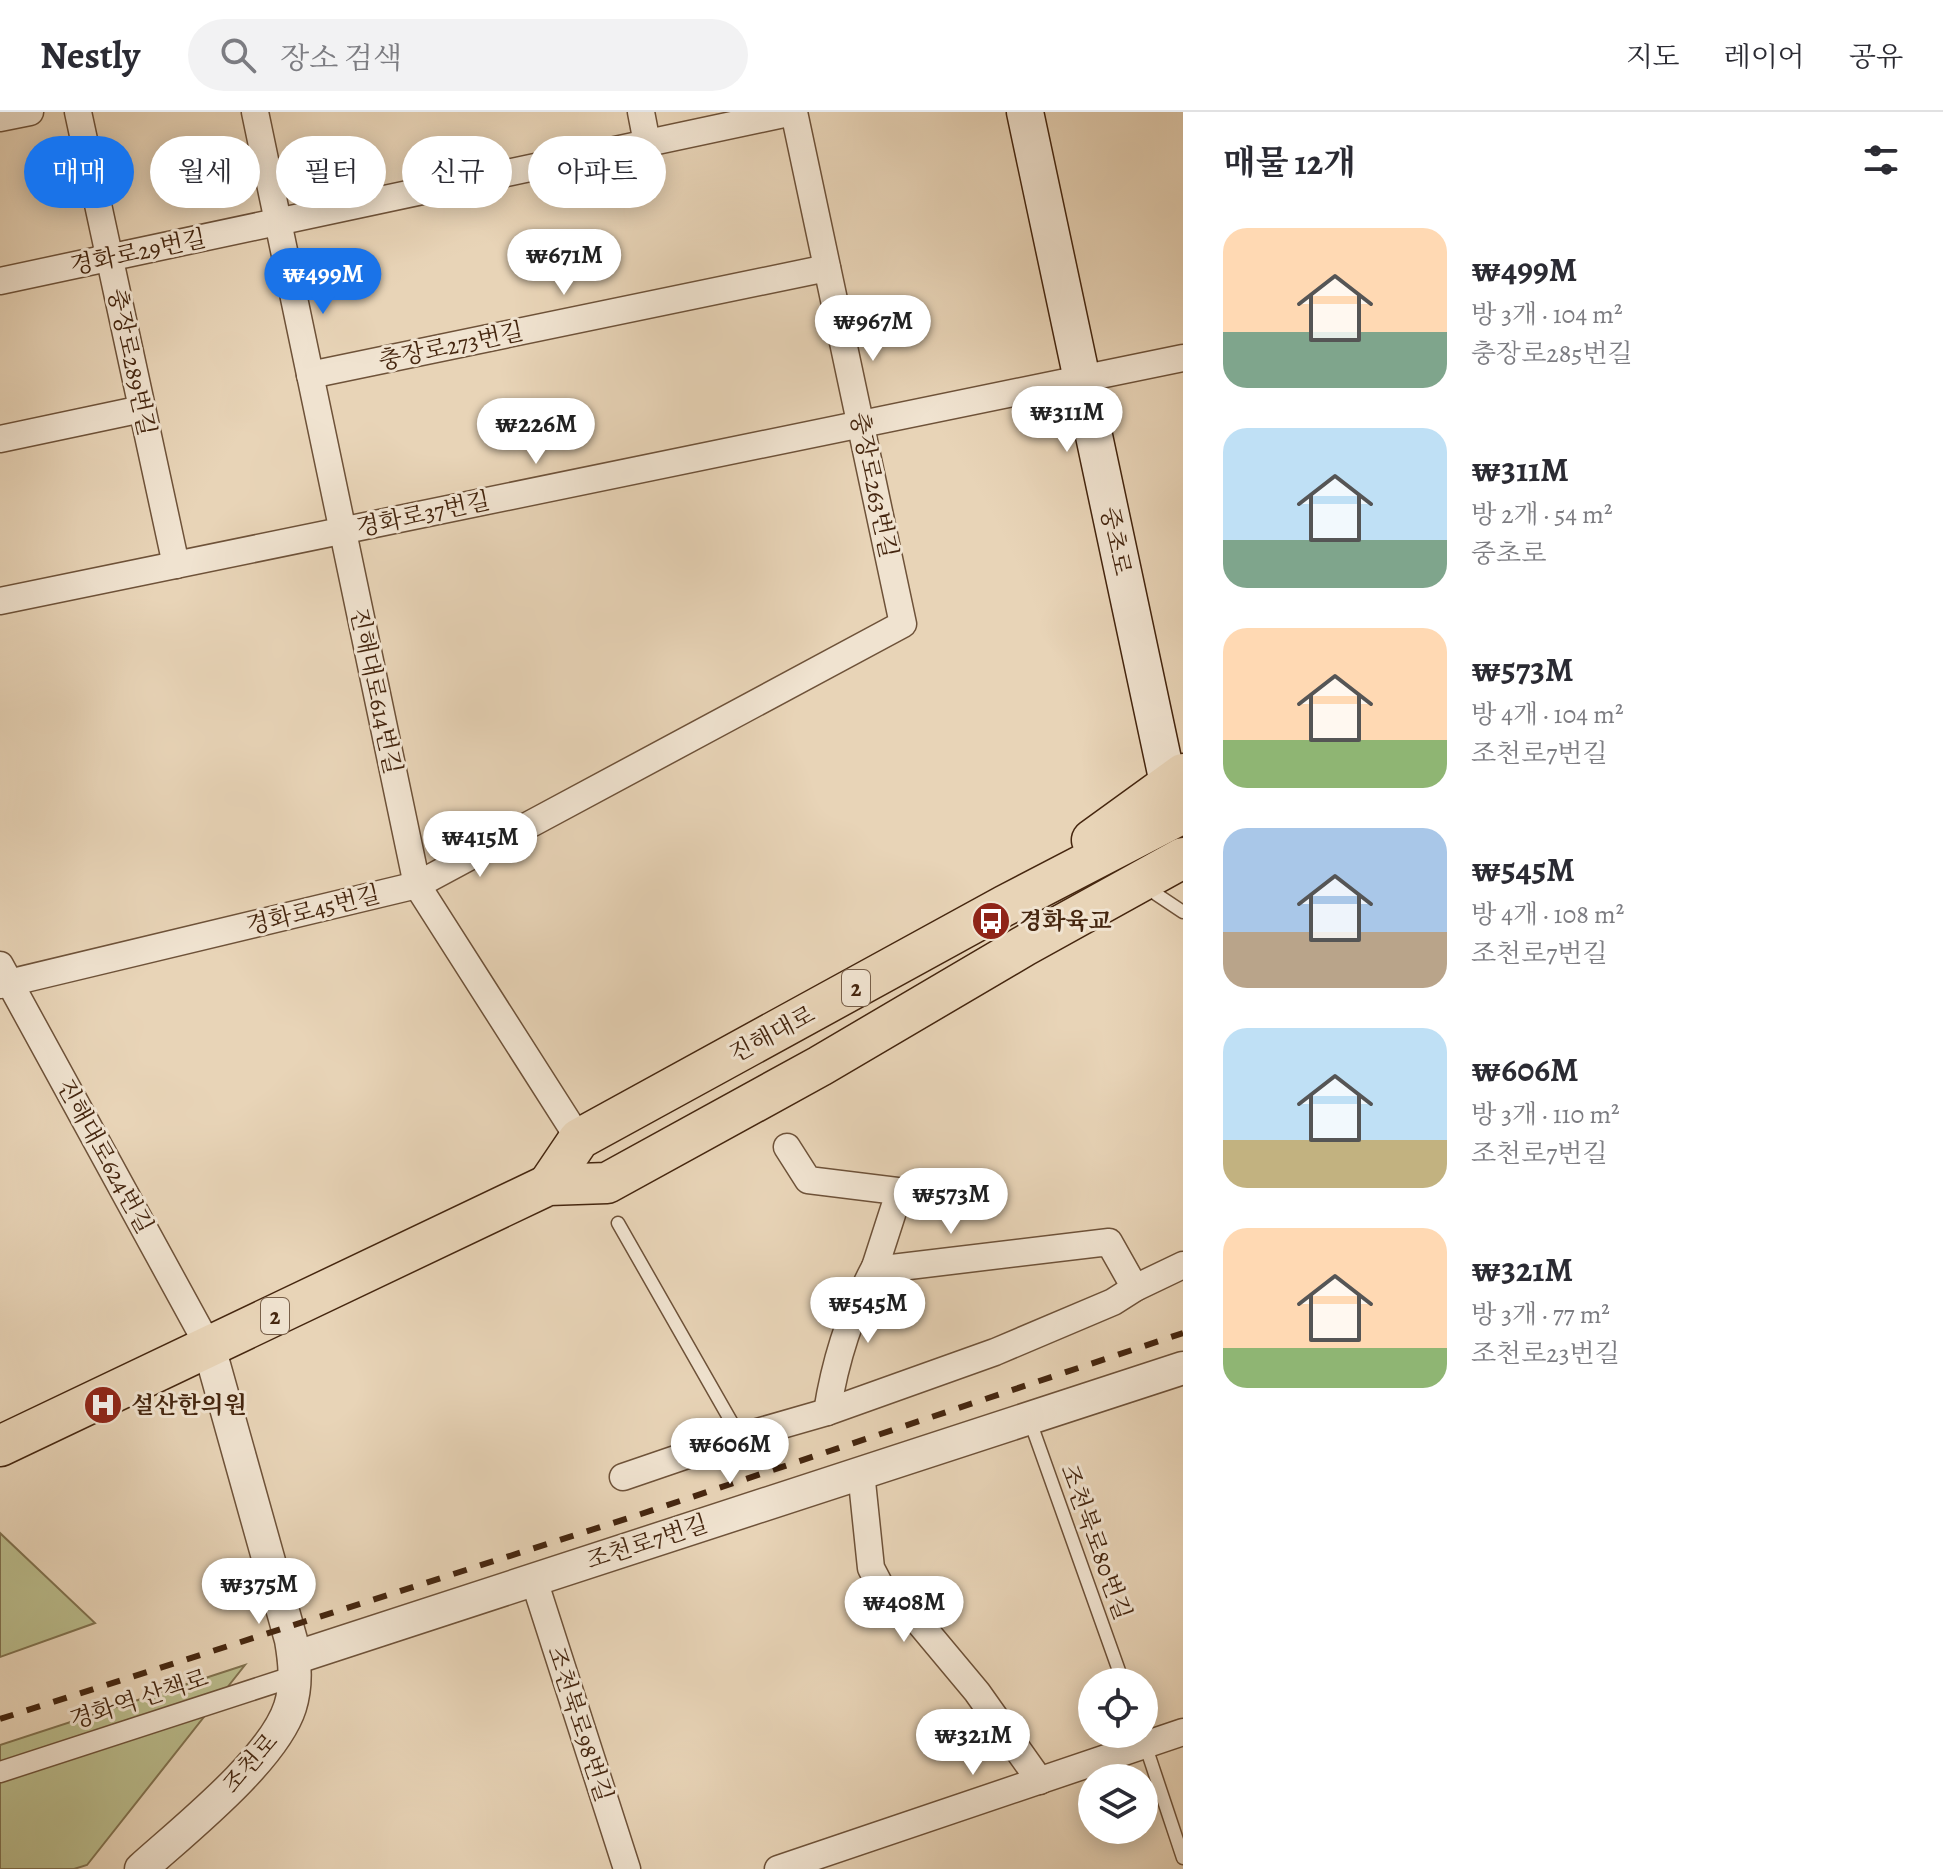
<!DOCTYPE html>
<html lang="ko">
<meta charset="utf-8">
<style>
:root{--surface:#fff;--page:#f2f2f3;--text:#2b2b33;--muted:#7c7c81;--line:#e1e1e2;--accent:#1a73e8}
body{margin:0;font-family:Alegreya,"Noto Serif KR",serif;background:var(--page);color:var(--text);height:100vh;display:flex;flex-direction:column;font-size:30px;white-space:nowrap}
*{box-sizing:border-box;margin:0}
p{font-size:26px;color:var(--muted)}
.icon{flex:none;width:44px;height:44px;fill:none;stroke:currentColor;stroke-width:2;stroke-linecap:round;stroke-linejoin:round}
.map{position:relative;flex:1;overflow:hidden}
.side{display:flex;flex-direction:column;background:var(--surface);width:760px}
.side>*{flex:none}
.guide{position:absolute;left:24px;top:24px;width:760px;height:72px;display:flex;gap:16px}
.controls{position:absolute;left:1078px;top:1556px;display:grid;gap:16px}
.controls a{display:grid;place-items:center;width:80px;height:80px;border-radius:50%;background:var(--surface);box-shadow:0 4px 20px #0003;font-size:40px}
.price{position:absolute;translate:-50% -68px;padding:0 18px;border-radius:28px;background:#fff;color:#222;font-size:26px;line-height:52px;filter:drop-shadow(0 2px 4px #0008)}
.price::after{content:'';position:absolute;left:50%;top:48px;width:24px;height:18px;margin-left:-12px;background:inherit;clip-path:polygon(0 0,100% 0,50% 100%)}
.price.on{background:var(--accent);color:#fff}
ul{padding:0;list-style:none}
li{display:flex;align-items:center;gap:24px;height:200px;padding:0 40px}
li span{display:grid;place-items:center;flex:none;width:224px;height:160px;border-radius:24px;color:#555}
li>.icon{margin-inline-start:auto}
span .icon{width:96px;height:96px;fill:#fffc;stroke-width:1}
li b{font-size:34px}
h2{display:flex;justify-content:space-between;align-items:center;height:96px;padding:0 40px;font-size:34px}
.tag{padding:0 28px;border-radius:36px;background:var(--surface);box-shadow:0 4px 20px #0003;font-size:28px;line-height:72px}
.tag.on{background:var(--accent);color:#fff}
header{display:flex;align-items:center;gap:48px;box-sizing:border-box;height:112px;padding:0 40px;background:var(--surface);border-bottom:2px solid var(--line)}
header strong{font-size:38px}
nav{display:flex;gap:44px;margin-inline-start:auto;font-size:28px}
.search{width:560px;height:72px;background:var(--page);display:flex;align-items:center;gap:20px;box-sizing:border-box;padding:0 28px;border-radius:44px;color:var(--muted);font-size:30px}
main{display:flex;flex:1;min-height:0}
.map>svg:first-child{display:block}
.green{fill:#babc8c;stroke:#80714e;stroke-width:2}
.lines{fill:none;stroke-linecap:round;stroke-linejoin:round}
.service-casing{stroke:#6e5239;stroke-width:15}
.pedestrian-casing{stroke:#6e5239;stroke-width:23}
.minor-casing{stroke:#6e5239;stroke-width:29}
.tertiary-casing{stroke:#6e5239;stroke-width:35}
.secondary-casing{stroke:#45260f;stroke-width:39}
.primary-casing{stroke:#45260f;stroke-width:43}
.service{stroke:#f0e3d0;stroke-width:12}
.pedestrian{stroke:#f0e3d0;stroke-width:20}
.minor{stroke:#f0e3d0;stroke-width:26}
.tertiary{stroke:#f0e3d0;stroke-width:32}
.secondary{stroke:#f0e3d0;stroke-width:36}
.primary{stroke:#e8d4b7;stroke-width:40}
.rail{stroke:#45260f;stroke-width:6;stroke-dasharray:14 14;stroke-linecap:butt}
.labels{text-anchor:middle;stroke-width:6;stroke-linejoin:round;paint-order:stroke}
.shield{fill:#f0e3d0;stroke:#785f49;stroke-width:2}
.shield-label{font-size:22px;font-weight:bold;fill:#45260f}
.street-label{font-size:24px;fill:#45260f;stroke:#f0e3d0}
.poi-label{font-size:24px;font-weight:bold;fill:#45260f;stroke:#f0e3d0;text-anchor:start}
</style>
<header>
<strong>Nestly</strong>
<div class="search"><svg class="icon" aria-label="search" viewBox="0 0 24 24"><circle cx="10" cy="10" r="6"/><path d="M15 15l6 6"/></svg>장소 검색</div>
<nav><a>지도</a><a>레이어</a><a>공유</a></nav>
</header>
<main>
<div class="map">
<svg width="1183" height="1757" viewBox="0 0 1183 1757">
<rect width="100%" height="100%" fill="#e8d4b7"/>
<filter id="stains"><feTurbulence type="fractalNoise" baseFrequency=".0025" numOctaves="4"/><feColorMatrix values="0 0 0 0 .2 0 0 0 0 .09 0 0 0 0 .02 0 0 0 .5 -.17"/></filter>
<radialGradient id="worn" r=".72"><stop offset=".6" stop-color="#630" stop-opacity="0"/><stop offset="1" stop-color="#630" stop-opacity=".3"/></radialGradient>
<g class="green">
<path d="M0 1421 95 1511 0 1545Z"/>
<path d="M245 1553 87 1753 74 1757H0V1633Z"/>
</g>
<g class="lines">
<g class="service-casing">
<g id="service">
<path d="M1156 782 1183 800"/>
<path d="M618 1111 740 1325"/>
<path d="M1030 1309 1123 1570"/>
<path d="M1145 1632 1183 1746"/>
</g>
</g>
<g class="pedestrian-casing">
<path id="pedestrian" d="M0 1660 295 1564"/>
</g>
<g class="minor-casing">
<g id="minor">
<path d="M78 0 176 453"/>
<path d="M255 0 417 773 579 1027"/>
<path d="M641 0 647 31"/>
<path d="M0 6 30 0"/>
<path d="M0 169 793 0"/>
<path d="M310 263 827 156"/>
<path d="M0 327 142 297"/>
<path d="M0 489 1183 246"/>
<path d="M0 853 209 1235"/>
<path d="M0 873 417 773 903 512 794 0"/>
<path d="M787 1035 808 1068 897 1079V1087L875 1155 892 1156 1109 1130 1135 1176"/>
<path d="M827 1300C835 1249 850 1201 875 1155"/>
<path d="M861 1360 871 1456 883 1479 911 1501 977 1580 1040 1669"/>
<path d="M623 1365 740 1325 827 1300 995 1240 1113 1190 1135 1176 1183 1153"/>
<path d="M534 1468 627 1757"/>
<path d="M778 1757 1183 1620"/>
</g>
</g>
<g class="tertiary-casing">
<g id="tertiary">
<path d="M294 1546 1183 1256"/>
<path d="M141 1757C183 1719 273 1648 290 1595 297 1573 295 1551 291 1528L209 1235"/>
</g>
</g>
<g class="secondary-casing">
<path id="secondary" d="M1025 0 1168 671"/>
</g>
<g class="primary-casing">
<g id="primary">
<path d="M1092 728 1183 662"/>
<path d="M548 1073 579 1027 1004 794 1183 701"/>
<path d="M0 1334 548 1073 607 1071 820 954 1024 834 1183 746"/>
</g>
</g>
<use href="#service" class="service"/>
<use href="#pedestrian" class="pedestrian"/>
<use href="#minor" class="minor"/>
<use href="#tertiary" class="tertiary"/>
<use href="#secondary" class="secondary"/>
<use href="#primary" class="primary"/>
<path class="rail" d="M0 1607 641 1402 1183 1221"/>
</g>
<defs>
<g id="bus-disc" transform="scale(2)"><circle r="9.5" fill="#8f2418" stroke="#f0e3d0"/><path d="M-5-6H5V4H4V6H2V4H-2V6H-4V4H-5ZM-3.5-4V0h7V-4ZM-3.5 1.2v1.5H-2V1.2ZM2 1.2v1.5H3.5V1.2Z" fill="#fff"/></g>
<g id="hospital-disc" transform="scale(2)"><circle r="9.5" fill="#8f2418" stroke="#f0e3d0"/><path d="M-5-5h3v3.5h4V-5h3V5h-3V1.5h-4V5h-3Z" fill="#fff"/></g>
</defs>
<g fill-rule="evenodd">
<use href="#bus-disc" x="991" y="809"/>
<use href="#hospital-disc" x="103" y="1293"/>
</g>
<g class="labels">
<g class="shield">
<rect x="842" y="858" width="28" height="36" rx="6"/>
<rect x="261" y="1186" width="28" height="36" rx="6"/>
</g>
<g class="shield-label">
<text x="856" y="884">2</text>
<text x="275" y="1212">2</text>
</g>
<g class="street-label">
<text transform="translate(138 140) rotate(-12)" y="8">경화로29번길</text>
<text transform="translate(451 234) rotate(-12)" y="8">충장로273번길</text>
<text transform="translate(132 250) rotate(78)" y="8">충장로289번길</text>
<text transform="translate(874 373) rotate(78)" y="8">충장로263번길</text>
<text transform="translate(423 402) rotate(-12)" y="8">경화로37번길</text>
<text transform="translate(1116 429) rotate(78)" y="8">중초로</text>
<text transform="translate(376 579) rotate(78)" y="8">진해대로614번길</text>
<text transform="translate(313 798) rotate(-14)" y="8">경화로45번길</text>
<text transform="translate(772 922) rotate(-28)" y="8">진해대로</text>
<text transform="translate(105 1044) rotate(61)" y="8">진해대로624번길</text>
<text transform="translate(647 1430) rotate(-18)" y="8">조천로7번길</text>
<text transform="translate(1096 1430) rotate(70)" y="8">조천북로80번길</text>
<text transform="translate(139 1587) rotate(-18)" y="8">경화역 산책로</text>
<text transform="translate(580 1612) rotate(72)" y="8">조천북로98번길</text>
<text transform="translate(250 1651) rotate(-49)" y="8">조천로</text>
</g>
<g class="poi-label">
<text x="1019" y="817">경화육교</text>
<text x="131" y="1301">설산한의원</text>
</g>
</g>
<rect width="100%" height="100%" filter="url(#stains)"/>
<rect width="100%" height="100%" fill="url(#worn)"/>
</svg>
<div class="controls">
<a><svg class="icon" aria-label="locate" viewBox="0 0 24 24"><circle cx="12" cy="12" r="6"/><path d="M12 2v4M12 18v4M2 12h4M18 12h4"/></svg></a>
<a><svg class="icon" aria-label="layers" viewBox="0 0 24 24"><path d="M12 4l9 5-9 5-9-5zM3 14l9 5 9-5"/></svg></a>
</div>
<b class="price" style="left:564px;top:185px">₩671M</b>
<b class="price on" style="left:323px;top:204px">₩499M</b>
<b class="price" style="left:873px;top:251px">₩967M</b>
<b class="price" style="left:1067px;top:342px">₩311M</b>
<b class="price" style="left:536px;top:354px">₩226M</b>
<b class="price" style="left:480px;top:767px">₩415M</b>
<b class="price" style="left:951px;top:1124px">₩573M</b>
<b class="price" style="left:868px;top:1233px">₩545M</b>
<b class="price" style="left:730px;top:1374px">₩606M</b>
<b class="price" style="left:259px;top:1514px">₩375M</b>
<b class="price" style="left:904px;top:1532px">₩408M</b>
<b class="price" style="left:973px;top:1665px">₩321M</b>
<div class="guide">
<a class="tag on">매매</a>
<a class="tag">월세</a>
<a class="tag">필터</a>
<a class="tag">신규</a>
<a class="tag">아파트</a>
</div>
</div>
<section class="side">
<h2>매물 12개<svg class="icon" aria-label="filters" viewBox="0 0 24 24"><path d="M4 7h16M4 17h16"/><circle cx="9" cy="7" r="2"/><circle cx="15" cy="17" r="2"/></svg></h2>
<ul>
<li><span style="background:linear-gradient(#ffd9b3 65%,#7fa58c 0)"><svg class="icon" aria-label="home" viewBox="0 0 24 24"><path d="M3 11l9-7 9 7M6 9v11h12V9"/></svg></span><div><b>₩499M</b><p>방 3개 · 104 m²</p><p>충장로285번길</p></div></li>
<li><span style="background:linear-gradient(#bfe0f5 70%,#7fa58c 0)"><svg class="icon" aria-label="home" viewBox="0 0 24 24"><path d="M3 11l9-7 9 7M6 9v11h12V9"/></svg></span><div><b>₩311M</b><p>방 2개 · 54 m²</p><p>중초로</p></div></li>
<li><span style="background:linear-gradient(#ffd9b3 70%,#8fb573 0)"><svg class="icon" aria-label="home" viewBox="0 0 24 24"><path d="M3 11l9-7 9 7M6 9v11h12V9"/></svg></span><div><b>₩573M</b><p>방 4개 · 104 m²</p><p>조천로7번길</p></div></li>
<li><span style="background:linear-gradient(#a9c7e8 65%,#b9a48a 0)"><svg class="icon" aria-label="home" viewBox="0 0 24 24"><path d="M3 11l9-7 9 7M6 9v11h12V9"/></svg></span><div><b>₩545M</b><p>방 4개 · 108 m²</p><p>조천로7번길</p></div></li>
<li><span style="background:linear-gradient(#bfe0f5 70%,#c2b280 0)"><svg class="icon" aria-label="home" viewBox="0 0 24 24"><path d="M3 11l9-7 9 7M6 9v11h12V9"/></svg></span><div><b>₩606M</b><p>방 3개 · 110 m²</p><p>조천로7번길</p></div></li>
<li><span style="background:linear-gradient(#ffd9b3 75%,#8fb573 0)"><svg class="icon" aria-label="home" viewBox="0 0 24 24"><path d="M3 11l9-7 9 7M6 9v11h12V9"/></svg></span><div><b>₩321M</b><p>방 3개 · 77 m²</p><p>조천로23번길</p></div></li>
</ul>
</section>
</main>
